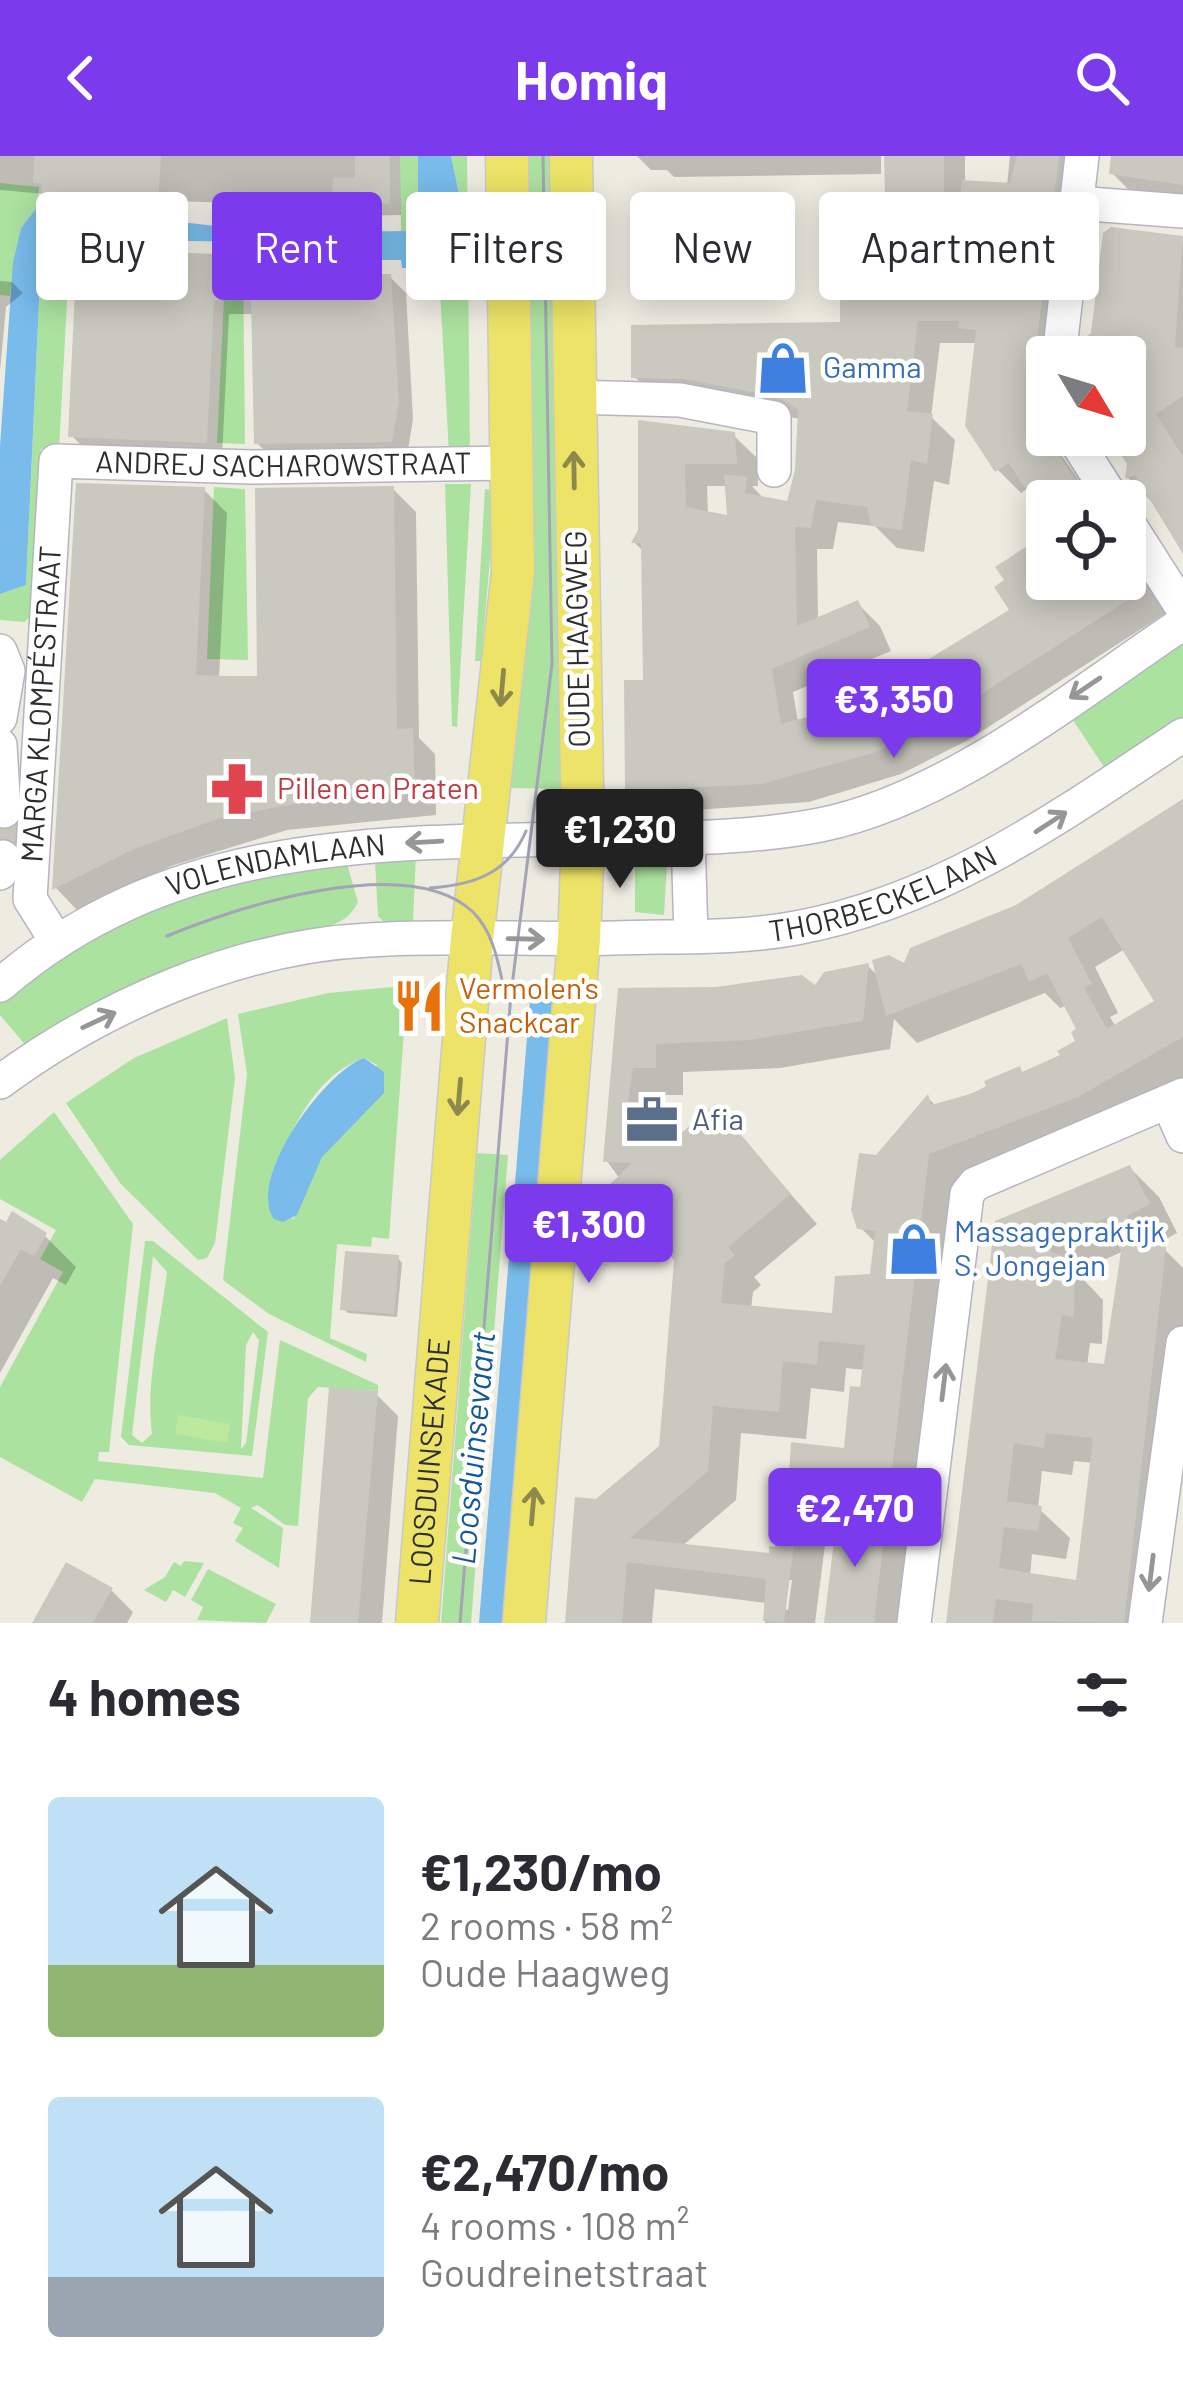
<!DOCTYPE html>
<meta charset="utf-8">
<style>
:root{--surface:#fff;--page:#f2f2f3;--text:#2b2b33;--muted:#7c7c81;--accent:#7c3aed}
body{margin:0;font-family:Barlow,sans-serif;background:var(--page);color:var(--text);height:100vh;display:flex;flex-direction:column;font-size:45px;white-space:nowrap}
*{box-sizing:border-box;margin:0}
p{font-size:39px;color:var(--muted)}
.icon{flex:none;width:66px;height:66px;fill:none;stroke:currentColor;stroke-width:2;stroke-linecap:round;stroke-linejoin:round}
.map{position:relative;height:1467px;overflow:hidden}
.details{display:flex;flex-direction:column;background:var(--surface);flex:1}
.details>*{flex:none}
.top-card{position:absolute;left:36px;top:36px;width:1113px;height:108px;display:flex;gap:24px}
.needle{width:78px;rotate:128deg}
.buttons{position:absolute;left:1026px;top:180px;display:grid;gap:24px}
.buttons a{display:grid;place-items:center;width:120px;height:120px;border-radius:12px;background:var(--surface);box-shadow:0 6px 30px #0003;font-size:60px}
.price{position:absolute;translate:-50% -102px;padding:0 27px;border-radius:12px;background:var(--accent);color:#fff;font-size:39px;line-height:78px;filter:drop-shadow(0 3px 6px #0008)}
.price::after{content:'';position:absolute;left:50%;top:72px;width:36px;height:27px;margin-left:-18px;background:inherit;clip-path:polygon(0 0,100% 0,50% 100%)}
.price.on{background:#222;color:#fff}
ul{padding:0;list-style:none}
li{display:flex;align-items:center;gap:36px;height:300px;padding:0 48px}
li span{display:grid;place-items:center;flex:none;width:336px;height:240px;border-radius:12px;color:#555}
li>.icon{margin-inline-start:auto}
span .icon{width:144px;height:144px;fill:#fffc;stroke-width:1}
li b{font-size:51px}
h2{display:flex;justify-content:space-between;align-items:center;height:144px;padding:0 48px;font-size:51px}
.chip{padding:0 42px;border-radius:12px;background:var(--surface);box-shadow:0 6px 30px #0003;font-size:42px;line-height:108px}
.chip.on{background:var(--accent);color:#fff}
header{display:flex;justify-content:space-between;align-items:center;height:156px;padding:0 48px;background:var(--accent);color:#fff;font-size:54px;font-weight:700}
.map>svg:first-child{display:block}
.green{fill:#ace2a0;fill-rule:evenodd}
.pitch{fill:#bce99d}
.water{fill:#79bbeb}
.shadow{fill:#0003;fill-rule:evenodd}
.building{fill:#cac9bf;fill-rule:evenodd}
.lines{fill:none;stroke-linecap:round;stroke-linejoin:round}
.minor-tunnel{stroke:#c8c5bd;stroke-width:33;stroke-dasharray:33 16;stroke-linecap:butt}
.minor-casing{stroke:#b4b5c0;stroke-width:36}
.major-casing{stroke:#c9c9c9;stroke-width:45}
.minor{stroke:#fff;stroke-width:33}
.major{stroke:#ece368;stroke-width:42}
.tram{stroke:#a4a4b7;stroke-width:3}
.oneway{stroke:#8d884b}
.oneway2{stroke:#969696}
.labels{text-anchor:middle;stroke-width:9;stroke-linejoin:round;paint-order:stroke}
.shop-label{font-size:30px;fill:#366cbe;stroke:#fff;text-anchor:start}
.street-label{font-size:30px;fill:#2e2e2e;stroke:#fff}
.health-label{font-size:30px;fill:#be3a42;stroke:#fff;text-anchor:start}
.food-label{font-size:30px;fill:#c56008;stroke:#fff;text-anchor:start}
.service-label{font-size:30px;fill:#4e5e75;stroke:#fff;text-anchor:start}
.water-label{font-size:33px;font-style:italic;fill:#13579d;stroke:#fff}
</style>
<header><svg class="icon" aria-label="back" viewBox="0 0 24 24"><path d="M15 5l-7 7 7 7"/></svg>Homiq<svg class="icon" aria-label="search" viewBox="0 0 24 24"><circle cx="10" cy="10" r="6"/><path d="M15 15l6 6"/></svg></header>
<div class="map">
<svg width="1183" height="1467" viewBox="0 0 1183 1467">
<rect width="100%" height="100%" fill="#eeebe1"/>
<g class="green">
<path d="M400 0H418L419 75H401Z"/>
<path d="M451 0H467L470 299 449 298 439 116 460 112 459 38Z"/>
<path d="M518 0H563L571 633 507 632 525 500Z"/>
<path d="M0 27 39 31 38 50 21 72 10 140 0 139Z"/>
<path d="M62 88 70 91 59 293H41L34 458 24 466 0 464V438L26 429 41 103Z"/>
<path d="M226 100H243L245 288 217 287Z"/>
<path d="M445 328H471L457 571 452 570Z"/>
<path d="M214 331 245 333 248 504 207 503Z"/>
<path d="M485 333 496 335 481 505H475Z"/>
<path d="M1183 480V570L1110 620 1067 555Z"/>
<path d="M416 698 413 765 384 766 378 760 375 706Z"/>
<path d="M347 708 358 746C343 779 298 774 267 782 178 804 103 842 28 892L0 859V846L90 781 225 722Z"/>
<path d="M635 709H667L664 759 635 756Z"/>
<path d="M414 829 404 875 389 1083 372 1081 371 1091 337 1088 330 1182 367 1198 366 1206 269 1158 223 1124 247 918 238 858 328 837ZM364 902 377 909 318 1007 293 1063 268 1046C281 994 307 922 364 902Z"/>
<path d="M227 862 235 922 215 1087 207 1102 198 1104 120 1027 66 947 134 902Z"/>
<path d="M54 956 133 1068 109 1296H99L98 1305 263 1322 280 1184 378 1229V1235L318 1231 308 1242 298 1370 285 1369 258 1349 251 1352 283 1372 279 1412 235 1385 243 1372 233 1367 241 1352 215 1337 95 1323 82 1346 0 1301V1231L63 1116 40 1103 56 1074 0 1043V1004Z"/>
<path d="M477 997 508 999 471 1467H441Z"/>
<path d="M145 1085H153L268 1176 252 1300 129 1289 121 1281ZM153 1100 167 1116C161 1167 145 1228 152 1278L142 1287 132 1279ZM253 1176 259 1184 246 1287 241 1293 246 1189Z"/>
<path d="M184 1405 204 1407 185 1441 173 1434 166 1446 144 1434 165 1421 174 1406 181 1410Z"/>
<path d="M208 1413 276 1448 266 1467 197 1464 203 1451 191 1444Z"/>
</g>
<path class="pitch" d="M178 1259 230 1268 227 1287 175 1278Z"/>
<g class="water">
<path d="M418 0H451L459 38 461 112H402L401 104H253L252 86 71 83 41 102 26 429 0 438V290L13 107 21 72 38 50 269 76 418 75Z"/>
<path d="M531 832 560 833 509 1467H479Z"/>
<path d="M364 902 384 916V937L322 1001 297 1059 283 1066 274 1063C246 1024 324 916 364 902Z"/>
</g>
<g class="shadow">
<path d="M0 0H400L401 59 348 60 336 42 236 39V47L170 45 169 56 57 50 45 38 0 34Z"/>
<path d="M637 0H881V18L674 21 667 14H651Z"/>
<path d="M887 0H965V27L1007 30 1010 0H1075L1047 201V279L1094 345H1047V361L1028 332 1021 337 998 314 978 187H940L931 261 955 284 949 329 934 325 924 396 897 392 875 370 838 366 833 393H817L818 464 857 447 880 470 891 495 793 536 798 566 827 559 862 539 867 544 1013 455 1047 412V423H1125V393L1166 457 968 584 901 618 809 646 651 657 628 634 646 527 644 396 635 387 641 375V267L733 279 757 302 758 330H752L765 344 789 348 798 314 800 263 709 245 658 244 634 220 843 169 933 125 974 135 979 99 959 79 961 62H911L888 39ZM707 330H727L730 363 708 359Z"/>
<path d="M1114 0H1183V52L1141 46 1112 17Z"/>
<path d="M1111 74 1183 84V392L1157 351 1128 322 1130 307 1107 279H1125V201H1090L1085 194 1094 177Z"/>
<path d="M215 101 230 123 390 121 406 137 413 263 407 301 273 303 257 287 255 158H229L222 302 87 295 71 279Z"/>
<path d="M0 125 12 126 23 137 6 151 0 215Z"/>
<path d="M79 330 204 334 227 357 219 523H260L393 333 416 356 419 582 435 598 436 659 287 674 171 710 78 755 56 732Z"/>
<path d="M1183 643V923L956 1027 918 1357 820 1346 792 1317 846 1295 865 1214 846 1212 844 1236 811 1232 806 1283 741 1277 736 1344 681 1391 771 1401 796 1360 825 1389 815 1467H765L767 1447 655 1433 652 1467H568L597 1346 661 1291 677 1103 607 1005 620 835 816 834 868 810 880 822 1017 751ZM1125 793 1158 846 1116 871 1110 861 1118 857 1095 811ZM1045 837 1060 852 1067 849 1080 874 1079 886 1064 901 937 951 928 942 877 1002 860 1071 877 1088 873 1120 834 1160 751 1153 753 1136 761 1129 754 1121 817 1068 715 952 681 981 658 957 661 939H683V916L780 912 890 893 894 863 917 887ZM786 1424H792L788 1454 783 1453Z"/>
<path d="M0 677H12L20 690 4 689 0 695Z"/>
<path d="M1130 1012 1159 1041 1177 1077 1150 1092 1165 1094 1183 1112V1215L1153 1467H949L998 1067ZM1124 1095 1106 1212 1087 1210 1090 1187 1102 1188 1103 1144 1076 1116ZM1074 1305 1093 1307 1079 1428 1030 1420 1032 1398 1066 1403 1070 1382 1038 1352 1042 1315 1072 1319Z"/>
<path d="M0 1066 45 1080 76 1111 66 1129 53 1122 0 1217Z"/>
<path d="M398 1102 402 1107 397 1161 348 1157 343 1152Z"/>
<path d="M376 1238 398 1260 382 1467H313Z"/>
<path d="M885 1366 913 1394 905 1467H827Z"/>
<path d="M111 1434 133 1456 127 1467H35Z"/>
</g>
<g class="building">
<path d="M34 0H161L158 45 41 38 42 28 33 27Z"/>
<path d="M355 0H390V48L332 49 333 22H355Z"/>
<path d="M884 0H944V40H885Z"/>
<path d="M1017 0H1059L1029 253 1089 345H1033L1009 307 995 316 965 270 976 174 958 172 959 165H918L907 255 933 258 927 308 911 304 902 374 871 370 867 351 816 344 811 372 795 371 797 470 858 444 870 471 772 513 781 568 826 556 863 535 865 542 1009 454 994 431 1004 424 995 411 1047 377V423H1139L1145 433 944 562 877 596 762 628 625 635 624 524H643L641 387H631L638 374V264L735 276 737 308H685L686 351 727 359 724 318 747 321 745 337 787 345 795 314 798 254 778 241 684 223 631 222V169L840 166V124L934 122V127L972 132 978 83 955 80 962 24 1010 27Z"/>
<path d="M1111 0H1183V29L1109 18Z"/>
<path d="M1111 71 1183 80 1175 191 1183 192V240L1156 258 1183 301V398L1135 319 1125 323 1127 308 1109 279H1125V201H1096L1084 183 1091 177 1103 77Z"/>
<path d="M77 92 216 98 215 121 391 118 399 246 392 286 254 288 251 143 214 144 207 287 68 281Z"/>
<path d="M76 327 205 331 196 519 231 520H257L255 332 394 330 397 573 413 572 415 637 325 642 220 662 134 693 52 734Z"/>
<path d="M1183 643V881L1078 941 929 998 890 1330 789 1318 791 1286 844 1292 850 1230 860 1231 865 1189 819 1185 817 1209 783 1205 779 1256 713 1250 708 1315 630 1382 769 1397V1390L775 1391 778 1356 798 1357 784 1467 763 1465 766 1423 627 1406 622 1467H565L575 1341 596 1343 659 1290 663 1245 674 1104 610 1028 632 1007 603 1006 618 832 716 831 802 819 815 829 824 816 869 807 863 865 750 884 656 888V912H633L627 952 660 955 680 978 715 948 791 1038 728 1091 735 1099 725 1107 721 1147 832 1157 835 1120 870 1118 875 1075 857 1073 851 1054 859 997 876 999 928 938 931 949 974 937 986 930 984 925 1020 910 1022 916 1060 899 1057 895 1075 885 1071 876 1076 873 1047 817 1029 826 1021 808 886 860 872 804 889 799 904 807 910 792 1016 749ZM1102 761 1154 845 1107 873 1084 832 1092 828 1068 782Z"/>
<path d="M1130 1009 1150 1048 1127 1060 1140 1087 1166 1091 1124 1467 1032 1465 1033 1448 996 1443 993 1467H946L995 1065ZM1106 1062 1121 1096 1104 1208 1055 1203 1062 1159 1074 1161 1075 1112H1062L1065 1101 1039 1091ZM1046 1277 1093 1282 1076 1424 999 1412 1004 1371 1038 1375 1042 1350 1007 1345 1014 1287 1044 1292Z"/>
<path d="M12 1055 47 1077 34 1100 21 1093 0 1130V1063L6 1066Z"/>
<path d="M345 1095 399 1099 394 1158 340 1154Z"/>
<path d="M329 1231 378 1235 358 1467H310Z"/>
<path d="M837 1360 886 1363 874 1467H824Z"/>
<path d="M66 1406 113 1432 93 1467H32Z"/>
</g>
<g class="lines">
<path class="minor-tunnel" d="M3 701 4 655"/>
<g class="minor-casing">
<g id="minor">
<path d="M1076 47 1183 55"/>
<path d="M1059 201 1082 0"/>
<path d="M572 241 680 244 774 262V314"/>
<path d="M1072 279 1114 345"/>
<path d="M1125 362 1183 453"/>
<path d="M0 495 8 515 0 562"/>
<path d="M0 589 4 655"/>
<path d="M688 681 691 780"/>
<path d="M0 717 3 701"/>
<path id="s1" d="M57 786 30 743 56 305 252 311 511 307"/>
<path id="s2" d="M0 829C169 683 375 686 584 683 663 682 743 684 820 669 949 643 1075 539 1183 467"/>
<path id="s3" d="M0 926C103 850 239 790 369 784 450 779 533 784 614 782 674 780 737 783 796 772 943 745 1061 660 1183 579"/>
<path d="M1169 948 1183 980"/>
<path d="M914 1467 967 1038 975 1028 1183 939"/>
<path d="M1145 1467 1183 1187"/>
</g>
</g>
<g class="major-casing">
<g id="major">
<path id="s4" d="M417 1467 472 783 513 416 507 0"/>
<path d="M524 1467 579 783 583 683 571 0"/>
</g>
</g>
<use href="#minor" class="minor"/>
<use href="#major" class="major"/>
<g class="tram">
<path d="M430 732C473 729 508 718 526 675"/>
<path d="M167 780C238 751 407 695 473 756 491 774 497 800 502 824"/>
<path d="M460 1467 511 838 552 508 543 0"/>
</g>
</g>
<defs><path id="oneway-shaft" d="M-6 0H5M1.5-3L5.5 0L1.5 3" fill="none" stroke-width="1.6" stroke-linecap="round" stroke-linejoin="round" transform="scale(3)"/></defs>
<g class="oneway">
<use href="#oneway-shaft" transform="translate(574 314) rotate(-91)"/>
<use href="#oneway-shaft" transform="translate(502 532) rotate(95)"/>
<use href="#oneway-shaft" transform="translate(459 941) rotate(95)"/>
<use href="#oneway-shaft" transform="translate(533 1350) rotate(-85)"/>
</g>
<g class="oneway2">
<use href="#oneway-shaft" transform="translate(1085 532) rotate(146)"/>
<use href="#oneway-shaft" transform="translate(1051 666) rotate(-33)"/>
<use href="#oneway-shaft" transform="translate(424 686) rotate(177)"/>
<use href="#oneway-shaft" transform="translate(526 783) rotate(1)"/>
<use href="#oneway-shaft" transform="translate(99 864) rotate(-25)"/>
<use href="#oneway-shaft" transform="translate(944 1226) rotate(-83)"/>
<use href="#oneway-shaft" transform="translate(1151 1417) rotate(97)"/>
</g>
<defs>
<g id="shop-bare" transform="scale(4.14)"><path d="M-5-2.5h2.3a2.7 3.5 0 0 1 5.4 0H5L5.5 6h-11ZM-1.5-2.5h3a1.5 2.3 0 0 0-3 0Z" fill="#3f7fe0" stroke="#fff" stroke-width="2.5" paint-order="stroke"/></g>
<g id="pharmacy-bare" transform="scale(4.14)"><path d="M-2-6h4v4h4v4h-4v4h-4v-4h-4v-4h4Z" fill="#e0444e" stroke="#fff" stroke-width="2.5" paint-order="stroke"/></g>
<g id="restaurant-bare" transform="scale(4.14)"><path d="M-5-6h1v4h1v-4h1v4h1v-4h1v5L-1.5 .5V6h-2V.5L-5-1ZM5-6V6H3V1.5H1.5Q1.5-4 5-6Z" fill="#e8710a" stroke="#fff" stroke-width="2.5" paint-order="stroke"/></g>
<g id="office-bare" transform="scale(4.14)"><path d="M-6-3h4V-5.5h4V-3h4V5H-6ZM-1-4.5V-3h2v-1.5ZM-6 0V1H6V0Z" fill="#5c6f8a" stroke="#fff" stroke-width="2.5" paint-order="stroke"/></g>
</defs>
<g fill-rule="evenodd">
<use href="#shop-bare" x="783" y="212"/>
<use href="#pharmacy-bare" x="237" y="633"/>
<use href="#restaurant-bare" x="419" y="850"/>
<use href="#office-bare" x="652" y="964"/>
<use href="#shop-bare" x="914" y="1093"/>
</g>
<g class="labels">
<g class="shop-label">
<text x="823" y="222">Gamma</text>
<text x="954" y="1086">Massagepraktijk<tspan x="954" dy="34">S. Jongejan</tspan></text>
</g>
<g class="street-label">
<text dy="10" stroke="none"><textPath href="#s1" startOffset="717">ANDREJ SACHAROWSTRAAT</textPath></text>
<text transform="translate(578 483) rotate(-91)" y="10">OUDE HAAGWEG</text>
<text dy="10" stroke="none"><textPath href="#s1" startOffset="246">MARGA KLOMPÉSTRAAT</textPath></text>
<text dy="10" stroke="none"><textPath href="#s2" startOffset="306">VOLENDAMLAAN</textPath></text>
<text dy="10" stroke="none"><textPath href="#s3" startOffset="921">THORBECKELAAN</textPath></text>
<text dy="10" stroke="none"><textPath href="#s4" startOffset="162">LOOSDUINSEKADE</textPath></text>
</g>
<g class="health-label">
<text x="277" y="643">Pillen en Praten</text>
</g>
<g class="food-label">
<text x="459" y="843">Vermolen's<tspan x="459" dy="34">Snackcar</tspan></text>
</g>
<g class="service-label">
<text x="692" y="974">Afia</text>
</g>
<g class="water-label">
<text transform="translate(473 1292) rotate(-85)" y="12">Loosduinsevaart</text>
</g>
</g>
</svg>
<div class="buttons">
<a><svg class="needle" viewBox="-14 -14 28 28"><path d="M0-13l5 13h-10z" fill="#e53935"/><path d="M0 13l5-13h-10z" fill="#7c7c81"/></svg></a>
<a><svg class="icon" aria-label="locate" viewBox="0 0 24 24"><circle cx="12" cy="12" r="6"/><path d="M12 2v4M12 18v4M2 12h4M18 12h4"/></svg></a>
</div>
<b class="price" style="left:894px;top:605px">€3,350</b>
<b class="price on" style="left:620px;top:735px">€1,230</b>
<b class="price" style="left:589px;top:1130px">€1,300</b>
<b class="price" style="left:855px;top:1414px">€2,470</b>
<div class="top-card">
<a class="chip">Buy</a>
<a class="chip on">Rent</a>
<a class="chip">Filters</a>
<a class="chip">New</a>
<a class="chip">Apartment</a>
</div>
</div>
<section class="details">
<h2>4 homes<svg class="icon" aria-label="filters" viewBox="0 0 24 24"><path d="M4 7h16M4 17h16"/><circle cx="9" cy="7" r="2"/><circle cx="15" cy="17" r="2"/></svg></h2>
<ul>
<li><span style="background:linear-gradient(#bfe0f5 70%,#8fb573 0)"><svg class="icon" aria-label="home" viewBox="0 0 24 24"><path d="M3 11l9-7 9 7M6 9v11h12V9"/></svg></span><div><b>€1,230/mo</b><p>2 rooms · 58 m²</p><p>Oude Haagweg</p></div></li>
<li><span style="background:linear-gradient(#bfe0f5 75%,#9aa5b1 0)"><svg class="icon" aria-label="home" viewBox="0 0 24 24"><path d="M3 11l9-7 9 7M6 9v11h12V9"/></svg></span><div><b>€2,470/mo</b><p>4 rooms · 108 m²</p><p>Goudreinetstraat</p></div></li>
</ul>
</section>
